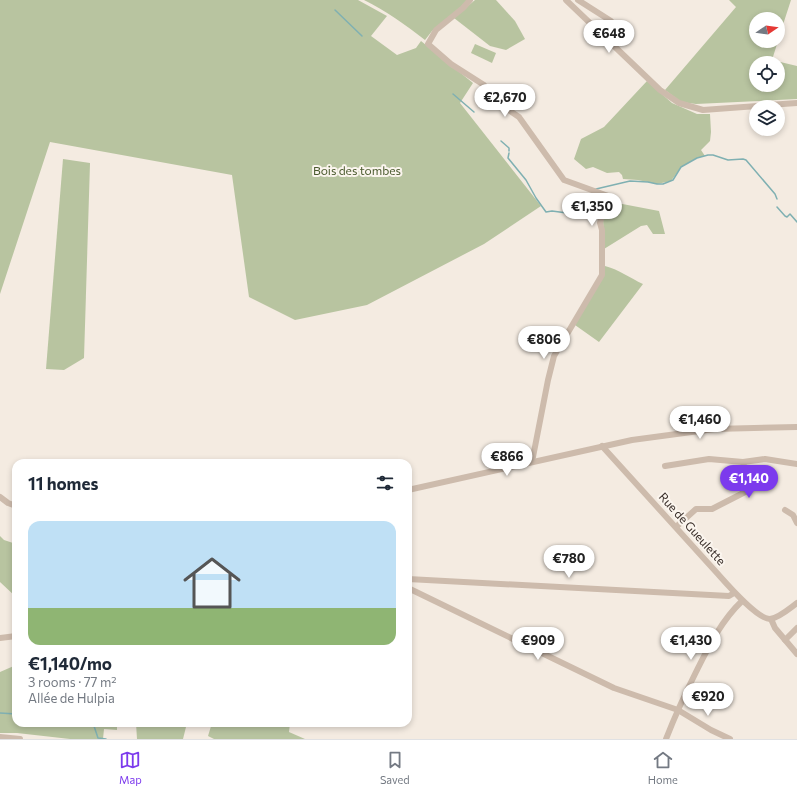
<!DOCTYPE html>
<meta charset="utf-8">
<style>
:root{--surface:#fff;--page:#f6f6f7;--text:#1f2937;--muted:#747a83;--line:#e0e1e3;--accent:#7c3aed}
body{margin:0;font-family:Commissioner,sans-serif;background:var(--page);color:var(--text);height:100vh;display:flex;flex-direction:column;font-size:15px;white-space:nowrap}
*{box-sizing:border-box;margin:0}
p{font-size:13px;color:var(--muted)}
.icon{flex:none;width:22px;height:22px;fill:none;stroke:currentColor;stroke-width:2;stroke-linecap:round;stroke-linejoin:round}
.map{position:relative;flex:1;overflow:hidden}
.drawer{position:absolute;left:12px;top:459px;width:400px;height:268px;display:flex;flex-direction:column;background:var(--surface);border-radius:12px;box-shadow:0 2px 6px #0003}
.drawer>*{flex:none}
.needle{width:26px;rotate:77deg}
.controls{position:absolute;left:749px;top:12px;display:grid;gap:8px}
.controls a{display:grid;place-items:center;width:36px;height:36px;border-radius:50%;background:var(--surface);box-shadow:0 2px 6px #0003;font-size:20px}
.price{position:absolute;translate:-50% -34px;padding:0 9px;border-radius:14px;background:#fff;color:#222;font-size:13px;line-height:26px;filter:drop-shadow(0 1px 2px #0008)}
.price::after{content:'';position:absolute;left:50%;top:24px;width:12px;height:9px;margin-left:-6px;background:inherit;clip-path:polygon(0 0,100% 0,50% 100%)}
.price.on{background:var(--accent);color:#fff}
ul{padding:0;list-style:none}
li{display:grid;align-content:center;gap:8px;height:212px;padding:0 16px}
li span{display:grid;place-items:center;height:124px;border-radius:12px;color:#555}
li>.icon{margin-inline-start:auto}
span .icon{width:72px;height:72px;fill:#fffc;stroke-width:1}
li b{font-size:17px}
h2{display:flex;justify-content:space-between;align-items:center;height:48px;padding:0 16px;font-size:17px}
.tab-bar{display:flex;justify-content:space-around;align-items:center;height:56px;border-top:1px solid var(--line);background:var(--surface);font-size:11px;color:var(--muted)}
.tab-bar a{display:grid;justify-items:center;gap:2px}
.tab-bar .on{color:var(--accent)}
.map>svg:first-child{display:block}
.green{fill:#b8c4a0;fill-rule:evenodd}
.lines{fill:none;stroke-linecap:round;stroke-linejoin:round}
.stream{stroke:#7fb0b2;stroke-width:1.5}
.minor{stroke:#cdbbac;stroke-width:6}
.labels{text-anchor:middle;stroke-width:4;stroke-linejoin:round;paint-order:stroke}
.park-label{font-size:12px;fill:#4a5a2e;stroke:#fbf5ee}
.street-label{font-size:12px;fill:#3b302b;stroke:#fbf5ee}
</style>
<div class="map">
<svg width="797" height="739" viewBox="0 0 797 739">
<rect width="100%" height="100%" fill="#f4ebe1"/>
<g class="green">
<path d="M0 0H358L387 16 371 36 397 55 416 48 421 41 473 83 460 103 541 206 484 244 367 305 295 320 249 297 232 175 50 142 0 294Z"/>
<path d="M364 0H469L432 31 425 40C406 25 386 11 364 0Z"/>
<path d="M475 0H496L515 21 525 39 506 50 490 46 454 18Z"/>
<path d="M729 0H791L778 40V19H756V41H778L772 60 797 66V99L696 104 681 102 665 90 736 7ZM756 63H778V85H756Z"/>
<path d="M475 44 496 53 492 63 471 53Z"/>
<path d="M647 81 672 103 697 114H710L711 132 710 141 701 150 705 156 697 158 681 167 671 181 657 184 638 180 623 179 622 175 619 172 607 173 593 167 586 169 574 159 581 139 604 127Z"/>
<path d="M63 159 90 163 84 358 64 370 46 369Z"/>
<path d="M612 202 659 211 665 234H653L647 225 641 226 604 249 603 218Z"/>
<path d="M605 266C618 269 630 278 643 284L599 342 575 325Z"/>
<path d="M0 536 4 540 16 544V597L0 582Z"/>
<path d="M16 665V723H117V730L104 729 103 739H70L17 733H0V672Z"/>
<path d="M136 723H187L183 739H137Z"/>
<path d="M212 723H290L289 732 305 739H214L208 736Z"/>
</g>
<g class="lines">
<g class="stream">
<path d="M335 10 362 36"/>
<path d="M453 94 474 112"/>
<path d="M501 141 509 148V151"/>
<path d="M509 153 508 158 526 180 536 198 546 212 552 211 567 213 575 209 584 210 590 197"/>
<path d="M596 189 630 181 648 182 657 184H663L673 180 681 167 697 158 708 155H713L728 160 743 159 746 160 775 194 777 199"/>
<path d="M777 207 785 216 787 217 790 214 797 222"/>
<path d="M0 713 16 714"/>
<path d="M93 723 98 738 106 739"/>
</g>
<g class="minor">
<path d="M470 0 463 8 436 30 428 44 451 64 484 85 498 103 519 117 564 180 611 197 602 215 600 223 602 230V275L554 356 548 380 532 462"/>
<path d="M566 0 660 90 679 103 703 110 797 103"/>
<path d="M578 0 611 21 606 39"/>
<path d="M602 446 717 573C726 583 757 619 770 619 779 618 790 608 797 603"/>
<path d="M665 466 709 459 743 462"/>
<path d="M751 489 766 483"/>
<path d="M408 490 632 440 714 429 797 427"/>
<path d="M0 497 8 503 16 506"/>
<path d="M785 510 793 515 797 523"/>
<path d="M676 527 696 509H712L751 489 743 462 765 459 797 464"/>
<path d="M408 579 729 596 734 593"/>
<path d="M408 588 614 688 678 710 711 730 730 739"/>
<path d="M771 619 775 628 797 654"/>
<path d="M0 638 16 636"/>
<path d="M785 640 797 628"/>
<path d="M0 737 20 739"/>
<path d="M666 739C675 716 685 694 696 672 709 646 721 621 742 601"/>
</g>
</g>
<g class="labels">
<g class="park-label">
<text x="357" y="175">Bois des tombes</text>
</g>
<g class="street-label">
<text transform="translate(692 529) rotate(48)" y="4">Rue de Gueulette</text>
</g>
</g>
</svg>
<div class="controls">
<a><svg class="needle" viewBox="-14 -14 28 28"><path d="M0-13l5 13h-10z" fill="#e53935"/><path d="M0 13l5-13h-10z" fill="#747a83"/></svg></a>
<a><svg class="icon" aria-label="locate" viewBox="0 0 24 24"><circle cx="12" cy="12" r="6"/><path d="M12 2v4M12 18v4M2 12h4M18 12h4"/></svg></a>
<a><svg class="icon" aria-label="layers" viewBox="0 0 24 24"><path d="M12 4l9 5-9 5-9-5zM3 14l9 5 9-5"/></svg></a>
</div>
<b class="price" style="left:609px;top:54px">€648</b>
<b class="price" style="left:505px;top:118px">€2,670</b>
<b class="price" style="left:592px;top:227px">€1,350</b>
<b class="price" style="left:544px;top:360px">€806</b>
<b class="price" style="left:700px;top:440px">€1,460</b>
<b class="price" style="left:507px;top:477px">€866</b>
<b class="price on" style="left:749px;top:499px">€1,140</b>
<b class="price" style="left:569px;top:579px">€780</b>
<b class="price" style="left:538px;top:661px">€909</b>
<b class="price" style="left:691px;top:661px">€1,430</b>
<b class="price" style="left:708px;top:717px">€920</b>
<section class="drawer">
<h2>11 homes<svg class="icon" aria-label="filters" viewBox="0 0 24 24"><path d="M4 7h16M4 17h16"/><circle cx="9" cy="7" r="2"/><circle cx="15" cy="17" r="2"/></svg></h2>
<ul>
<li><span style="background:linear-gradient(#bfe0f5 70%,#8fb573 0)"><svg class="icon" aria-label="home" viewBox="0 0 24 24"><path d="M3 11l9-7 9 7M6 9v11h12V9"/></svg></span><div><b>€1,140/mo</b><p>3 rooms · 77 m²</p><p>Allée de Hulpia</p></div></li>
</ul>
</section>
</div>
<nav class="tab-bar">
<a class="on"><svg class="icon" aria-label="map" viewBox="0 0 24 24"><path d="M3 6l6-2 6 2 6-2v14l-6 2-6-2-6 2zM9 4v14M15 6v14"/></svg>Map</a>
<a><svg class="icon" aria-label="saved" viewBox="0 0 24 24"><path d="M7 4h10v16l-5-4-5 4z"/></svg>Saved</a>
<a><svg class="icon" aria-label="home" viewBox="0 0 24 24"><path d="M3 11l9-7 9 7M6 9v11h12V9"/></svg>Home</a>
</nav>
